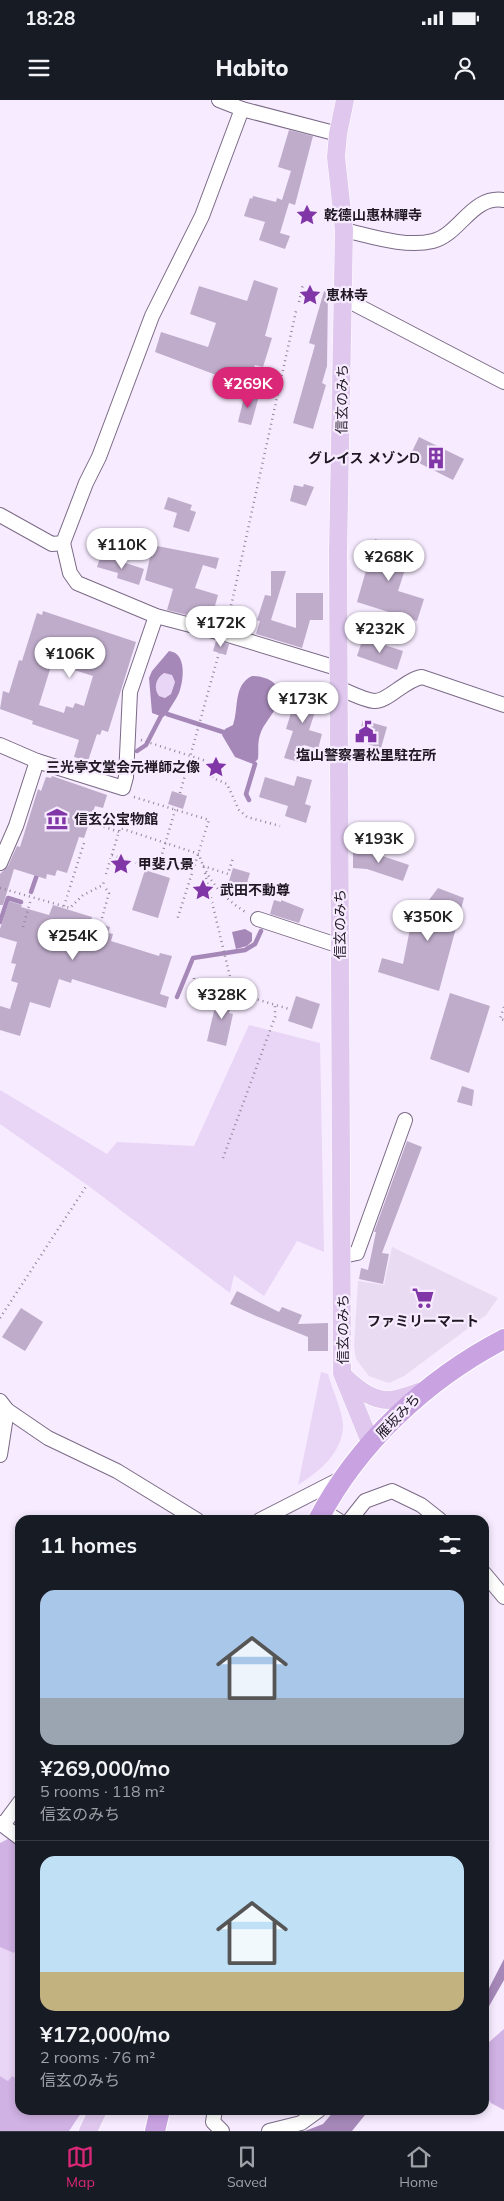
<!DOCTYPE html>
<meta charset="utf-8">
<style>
:root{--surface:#171b24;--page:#242831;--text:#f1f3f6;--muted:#9ea1a6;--line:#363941;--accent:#db2777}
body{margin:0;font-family:Mulish,"Noto Sans JP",sans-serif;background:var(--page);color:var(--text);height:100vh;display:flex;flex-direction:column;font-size:19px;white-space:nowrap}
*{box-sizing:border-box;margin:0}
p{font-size:16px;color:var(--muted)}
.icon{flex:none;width:28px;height:28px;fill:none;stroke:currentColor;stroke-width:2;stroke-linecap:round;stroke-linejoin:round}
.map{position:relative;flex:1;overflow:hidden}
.sheet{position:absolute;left:15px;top:1415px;width:474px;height:600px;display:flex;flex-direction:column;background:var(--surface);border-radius:15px;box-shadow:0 2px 8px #0003}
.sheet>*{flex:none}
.price{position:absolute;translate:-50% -42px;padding:0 11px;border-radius:18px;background:#fff;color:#222;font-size:16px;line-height:32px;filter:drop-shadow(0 1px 2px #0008)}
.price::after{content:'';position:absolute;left:50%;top:30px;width:15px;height:11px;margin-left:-8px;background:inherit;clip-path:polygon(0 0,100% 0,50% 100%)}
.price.selected{background:var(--accent);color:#fff}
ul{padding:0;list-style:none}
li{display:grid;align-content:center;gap:10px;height:265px;padding:0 25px}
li+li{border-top:1px solid var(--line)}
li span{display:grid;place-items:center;height:155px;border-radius:15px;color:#555}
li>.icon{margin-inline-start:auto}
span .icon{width:90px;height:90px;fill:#fffc;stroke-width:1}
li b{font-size:21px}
h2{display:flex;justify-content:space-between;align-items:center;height:60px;padding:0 25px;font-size:21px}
.status{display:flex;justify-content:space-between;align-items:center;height:35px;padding:0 25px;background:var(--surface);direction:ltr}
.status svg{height:14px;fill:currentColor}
header{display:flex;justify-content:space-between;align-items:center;height:65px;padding:0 25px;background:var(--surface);font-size:22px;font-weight:800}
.menu{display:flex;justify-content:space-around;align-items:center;height:70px;border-top:1px solid var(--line);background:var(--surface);font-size:14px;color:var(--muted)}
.menu a{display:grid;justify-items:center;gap:2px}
.menu .selected{color:var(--accent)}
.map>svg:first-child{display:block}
.built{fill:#e9dbf2}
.green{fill:#e9d5f6}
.forest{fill:#d0b2e4}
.water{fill:#a588b8;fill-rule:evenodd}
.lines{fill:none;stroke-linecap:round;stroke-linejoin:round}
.stream{stroke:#a588b8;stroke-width:4.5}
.building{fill:#bfaccb;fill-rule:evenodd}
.minor-casing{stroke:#7b6a87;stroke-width:16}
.major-casing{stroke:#fff;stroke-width:19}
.highway-casing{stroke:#fff;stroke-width:22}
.path{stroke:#918797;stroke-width:2.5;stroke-dasharray:1 4;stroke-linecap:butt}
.minor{stroke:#fff;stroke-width:14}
.major{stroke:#dfc7ee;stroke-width:18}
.highway{stroke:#c9a2e2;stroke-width:20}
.labels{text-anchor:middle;stroke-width:4.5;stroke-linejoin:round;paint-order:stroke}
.poi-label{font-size:14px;font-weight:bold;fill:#1f1823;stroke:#f7ebff;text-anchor:start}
.street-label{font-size:14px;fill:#1f1823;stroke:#f7ebff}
</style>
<div class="status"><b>18:28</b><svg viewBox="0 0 49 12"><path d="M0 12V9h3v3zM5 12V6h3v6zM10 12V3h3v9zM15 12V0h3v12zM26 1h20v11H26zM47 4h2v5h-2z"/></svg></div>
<header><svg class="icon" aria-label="menu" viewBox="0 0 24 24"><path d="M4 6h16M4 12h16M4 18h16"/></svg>Habito<svg class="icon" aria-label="person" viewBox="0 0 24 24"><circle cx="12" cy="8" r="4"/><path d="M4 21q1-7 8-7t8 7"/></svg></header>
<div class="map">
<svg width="504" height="2031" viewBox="0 0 504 2031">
<rect width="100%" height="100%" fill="#f7ebff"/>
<path class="built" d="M392 1147 498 1198 486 1215 404 1276 389 1283 369 1276 356 1259 354 1246 358 1181 384 1185Z"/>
<g class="green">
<path d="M164 573 172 575 175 582 171 594 165 598 159 596C153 587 156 580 164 573Z"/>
<path d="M249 925 320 943 324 1152 297 1141 264 1196 234 1175 230 1193 90 1087 0 1024V990L107 1054 117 1042 194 1046Z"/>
<path d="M321 1272 328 1274C332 1288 343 1313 343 1326 342 1354 318 1372 298 1385Z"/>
<path d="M20 1842V1981L12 1976 8 1981 0 1976V1847L14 1852Z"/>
</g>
<g class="forest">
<path d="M10 1738 20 1747V1842L14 1853 0 1847V1743Z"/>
<path d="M504 1929V2010L491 2003 484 1993V1954L488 1943Z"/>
<path d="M0 1976 8 1981 12 1976 20 1981V2010H83L69 2031H0Z"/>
</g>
<g class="water">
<path d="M169 551C187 553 184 580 179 593 176 600 170 607 167 614L163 617 152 613 149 578 152 571ZM164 573 172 575 175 582 171 594 165 598 159 596C153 587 156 579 164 573Z"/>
<path d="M252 576C260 576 268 578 274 583 291 598 266 618 261 632 257 642 259 649 258 659L253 664 235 657 222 635 225 629 233 625C239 608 233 585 252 576Z"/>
<path d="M245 829 252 833V841L247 846 236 849 232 832Z"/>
<path d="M504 1859V1880L484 1915V1898Z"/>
<path d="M335 2010H369L352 2031H305L323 2024Z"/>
</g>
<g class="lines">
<g class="stream">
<path d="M167 614 223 632"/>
<path d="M137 651 146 645 161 616"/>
<path d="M249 700 246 694 255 664"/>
<path d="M31 792 38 772"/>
<path d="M0 822 8 798 21 802"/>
<path d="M177 897 193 858 245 850 255 844 261 831"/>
</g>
</g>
<g class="building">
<path d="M289 30 313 36 295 105 289 103 280 133 290 136 285 149 259 140 265 122 244 116 250 98 252 99 253 96 276 102 277 98 282 100 291 71 278 67Z"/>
<path d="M254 180 278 188 265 236 272 238 263 267 255 265 248 287 155 252 161 232 208 247 216 223 190 214 199 186 247 201Z"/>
<path d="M324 191H328L327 266 322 283 326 285 313 329 293 323 315 245 309 243Z"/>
<path d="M245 293 259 296 251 325 238 322Z"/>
<path d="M419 337 464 359 453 380 409 358Z"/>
<path d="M304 384 314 387 306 406 290 401 294 385 303 387Z"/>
<path d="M168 397 192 405 190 410 196 412 189 432 173 427 177 413 164 409Z"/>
<path d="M375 439 411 451 398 491 424 499 417 521 357 502Z"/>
<path d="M157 446 219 458 216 469 203 465 195 488 218 495 213 513 197 508 195 517 167 510 173 489 145 480 152 448 157 449Z"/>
<path d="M101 455 144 469 139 485 117 478 118 473 97 467Z"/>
<path d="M271 471H286L271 520 296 528V493H323V520H310L302 548 256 534 260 521 257 520 265 495 271 496Z"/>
<path d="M43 511 136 542 108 632 102 630 100 635 97 634 88 661 74 657 79 640 32 624 33 621 0 609 3 591 9 593 19 560 22 561 37 513 42 515ZM52 563 93 576 84 606 75 603 73 608 66 606 64 613 39 605Z"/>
<path d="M363 538 403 551 397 570 357 556Z"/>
<path d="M216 541 229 544 226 555 213 551Z"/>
<path d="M299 587 321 594 309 630 322 634 318 649 304 645 299 662 284 658 293 631 286 629Z"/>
<path d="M363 620 387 627 381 648 357 641Z"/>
<path d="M52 676 107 695 103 708 95 706 84 738 79 737 67 773 57 770 55 776 47 774 46 779 14 769 3 805H0V774L8 766 17 746 20 747 38 689 41 691 46 677 51 678Z"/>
<path d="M297 676 312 680 305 704 311 706 306 723 285 716 288 706 259 697 265 677 294 686Z"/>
<path d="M172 691 187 696 183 709 168 704Z"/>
<path d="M353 748 362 749 409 765 403 781 367 769 353 768Z"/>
<path d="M233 768 250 773 246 786 229 781Z"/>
<path d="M145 770 170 778 158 818 132 810Z"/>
<path d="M438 788 464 798 439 891 378 872 382 858 403 864 411 824Z"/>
<path d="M274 800 281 802V800L304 809 299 823 270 814Z"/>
<path d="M9 801 22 805 21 807 49 815 53 805 92 817 91 821 110 827 108 833 113 834 111 841 159 856 160 853 172 856 160 894 169 897 166 908 72 879 71 883 59 879 50 908 30 902 20 936 0 930V906L10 909 18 883 11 881 16 864 11 863 17 842 0 837V829Z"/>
<path d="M225 888 235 891 229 913 233 914 226 946 207 941 214 911 219 910Z"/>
<path d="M450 893 490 906 469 973 430 959Z"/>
<path d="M296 896 320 904 312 929 288 921Z"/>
<path d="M462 986 474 990 472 1006 457 1002Z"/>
<path d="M407 1041 422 1047 382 1153 389 1154 383 1184 359 1179 361 1168 368 1170 376 1132H374Z"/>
<path d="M237 1191 279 1212 282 1207 302 1215 298 1224 328 1223V1251H308V1237L256 1216 230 1204Z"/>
<path d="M21 1208 43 1222 25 1251 2 1237Z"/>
</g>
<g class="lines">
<g class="minor-casing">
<g id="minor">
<path d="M219 0 242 9 338 34"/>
<path d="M344 130C371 136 405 148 433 141 460 134 472 95 504 100"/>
<path d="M345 199 504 282"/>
<path d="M0 415 52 444 63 443 86 383 99 357 152 216 202 116 242 9"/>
<path d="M63 443 70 473 77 483 156 516 225 534 340 569"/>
<path d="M341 589C351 593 364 600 374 601 388 602 404 580 422 577L504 605"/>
<path d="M0 645 37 661 123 688 126 677 130 592 156 516"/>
<path d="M0 763 16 726 37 661"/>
<path d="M258 819 340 846"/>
<path d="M343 1156 357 1153 405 1020"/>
<path d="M0 1301 7 1310 48 1338 117 1371 197 1420"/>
<path d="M0 1355 7 1310"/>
<path d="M323 1411 338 1420"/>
<path d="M260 1420 344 1377"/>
<path d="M350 1420 365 1401 392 1391 421 1405 440 1420"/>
<path d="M484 1473 504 1497"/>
<path d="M0 1723 20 1738"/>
<path d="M3 1725 20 1702"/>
<path d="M215 2010 213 2022 222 2031"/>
<path d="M269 2031 301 2023 319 2010"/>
</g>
</g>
<g class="major-casing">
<g id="major">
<path d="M345 0 338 34 336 57 344 130 338 454 342 1273 371 1344"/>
<path d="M344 1276C355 1287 372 1300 388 1300 399 1300 412 1294 423 1291"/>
<path d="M88 2031 98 2010"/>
</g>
</g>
<g class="highway-casing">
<g id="highway">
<path d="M318 1420C358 1343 427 1279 504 1239"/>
<path d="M155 2031 160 2010"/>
</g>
</g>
<g class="path">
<path d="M299 202 303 184"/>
<path d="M228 520 296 211"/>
<path d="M141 640 206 661 213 678 227 684 239 710 247 717 280 726"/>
<path d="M180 693 219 553"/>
<path d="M134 697 209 720 177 820"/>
<path d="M99 725 119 732"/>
<path d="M112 755 136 763"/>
<path d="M203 766 228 774 233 758"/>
<path d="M158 768 176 707"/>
<path d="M205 773 231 881 228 896"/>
<path d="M106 774 120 728 199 754C206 779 224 799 247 813"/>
<path d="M0 788 70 808 83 795 103 785 104 781"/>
<path d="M64 806 84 743"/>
<path d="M102 818 109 793 104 786"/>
<path d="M23 827 31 799"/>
<path d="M194 879V876"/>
<path d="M229 891 289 909"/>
<path d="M504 907 500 919 504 920"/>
<path d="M223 1058 275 917V905"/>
<path d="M0 1218 87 1085"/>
</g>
<use href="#minor" class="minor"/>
<use href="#major" class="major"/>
<use href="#highway" class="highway"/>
</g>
<defs>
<g id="sight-bare" transform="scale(1.725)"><path d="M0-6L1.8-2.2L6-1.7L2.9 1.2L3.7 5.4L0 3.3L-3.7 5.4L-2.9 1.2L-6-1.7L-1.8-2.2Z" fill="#8136a8" stroke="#f7ebff" stroke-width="2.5" paint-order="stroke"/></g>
<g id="building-bare" transform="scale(1.725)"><path d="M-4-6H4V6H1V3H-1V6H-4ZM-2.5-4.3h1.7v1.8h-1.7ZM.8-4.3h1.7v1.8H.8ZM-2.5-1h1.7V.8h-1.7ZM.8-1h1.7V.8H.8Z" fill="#8136a8" stroke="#f7ebff" stroke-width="2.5" paint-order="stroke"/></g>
<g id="civic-bare" transform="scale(1.725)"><path d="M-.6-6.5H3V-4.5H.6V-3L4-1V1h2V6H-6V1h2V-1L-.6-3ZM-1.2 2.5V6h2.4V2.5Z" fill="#8136a8" stroke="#f7ebff" stroke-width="2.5" paint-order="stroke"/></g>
<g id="museum-bare" transform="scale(1.725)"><path d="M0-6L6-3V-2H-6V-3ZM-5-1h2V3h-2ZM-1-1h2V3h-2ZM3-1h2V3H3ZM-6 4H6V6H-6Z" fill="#8136a8" stroke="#f7ebff" stroke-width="2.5" paint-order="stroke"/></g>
<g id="supermarket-bare" transform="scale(1.725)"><path d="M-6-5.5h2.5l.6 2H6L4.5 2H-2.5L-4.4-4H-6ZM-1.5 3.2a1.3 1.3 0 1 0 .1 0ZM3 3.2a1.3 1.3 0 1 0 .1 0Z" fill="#8136a8" stroke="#f7ebff" stroke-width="2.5" paint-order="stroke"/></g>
</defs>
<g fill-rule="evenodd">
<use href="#sight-bare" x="307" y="115"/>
<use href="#sight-bare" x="310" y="195"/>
<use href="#building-bare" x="436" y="358"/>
<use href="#civic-bare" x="366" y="632"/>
<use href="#sight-bare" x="216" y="667"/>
<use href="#museum-bare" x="57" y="719"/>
<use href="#sight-bare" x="121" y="764"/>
<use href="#sight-bare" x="203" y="790"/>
<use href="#supermarket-bare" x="423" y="1198"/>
</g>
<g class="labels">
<g class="poi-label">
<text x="324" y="120">乾德山惠林禪寺</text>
<text x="326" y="200">恵林寺</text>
<text x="420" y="363" text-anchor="end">グレイス メゾンD</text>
<text x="366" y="660" text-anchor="middle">塩山警察署松里駐在所</text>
<text x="200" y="672" text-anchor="end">三光亭文堂会元禅師之像</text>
<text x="74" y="724">信玄公宝物館</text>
<text x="138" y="769">甲斐八景</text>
<text x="220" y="795">武田不動尊</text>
<text x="423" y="1226" text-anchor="middle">ファミリーマート</text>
</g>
<g class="street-label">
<text transform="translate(342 299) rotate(-89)" y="5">信玄のみち</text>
<text transform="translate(340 824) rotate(-90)" y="5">信玄のみち</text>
<text transform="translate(343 1229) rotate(-90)" y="5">信玄のみち</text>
<text transform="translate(398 1316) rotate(-46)" y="5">雁坂みち</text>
</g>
</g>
</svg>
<b class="price selected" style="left:248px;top:309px">¥269K</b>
<b class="price" style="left:122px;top:470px">¥110K</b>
<b class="price" style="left:389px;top:482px">¥268K</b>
<b class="price" style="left:221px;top:548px">¥172K</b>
<b class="price" style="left:380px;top:554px">¥232K</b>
<b class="price" style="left:70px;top:579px">¥106K</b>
<b class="price" style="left:303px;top:624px">¥173K</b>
<b class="price" style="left:379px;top:764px">¥193K</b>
<b class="price" style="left:428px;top:842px">¥350K</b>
<b class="price" style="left:73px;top:861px">¥254K</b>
<b class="price" style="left:222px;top:920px">¥328K</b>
<section class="sheet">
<h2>11 homes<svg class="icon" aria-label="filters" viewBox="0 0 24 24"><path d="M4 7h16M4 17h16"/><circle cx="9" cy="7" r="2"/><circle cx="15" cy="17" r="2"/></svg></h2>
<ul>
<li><span style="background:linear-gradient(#a9c7e8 70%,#9aa5b1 0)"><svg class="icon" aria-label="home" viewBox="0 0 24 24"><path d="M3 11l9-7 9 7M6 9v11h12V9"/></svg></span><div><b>¥269,000/mo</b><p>5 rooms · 118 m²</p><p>信玄のみち</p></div></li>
<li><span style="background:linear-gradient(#bfe0f5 75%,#c2b280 0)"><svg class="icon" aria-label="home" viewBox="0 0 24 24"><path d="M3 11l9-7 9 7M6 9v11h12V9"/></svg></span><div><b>¥172,000/mo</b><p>2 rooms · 76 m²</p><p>信玄のみち</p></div></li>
</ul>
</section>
</div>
<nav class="menu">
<a class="selected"><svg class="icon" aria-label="map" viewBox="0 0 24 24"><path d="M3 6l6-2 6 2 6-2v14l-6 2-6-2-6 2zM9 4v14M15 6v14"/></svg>Map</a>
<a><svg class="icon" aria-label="saved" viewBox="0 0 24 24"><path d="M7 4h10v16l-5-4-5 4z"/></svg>Saved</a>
<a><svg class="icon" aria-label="home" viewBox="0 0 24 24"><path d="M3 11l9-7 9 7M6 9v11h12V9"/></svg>Home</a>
</nav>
